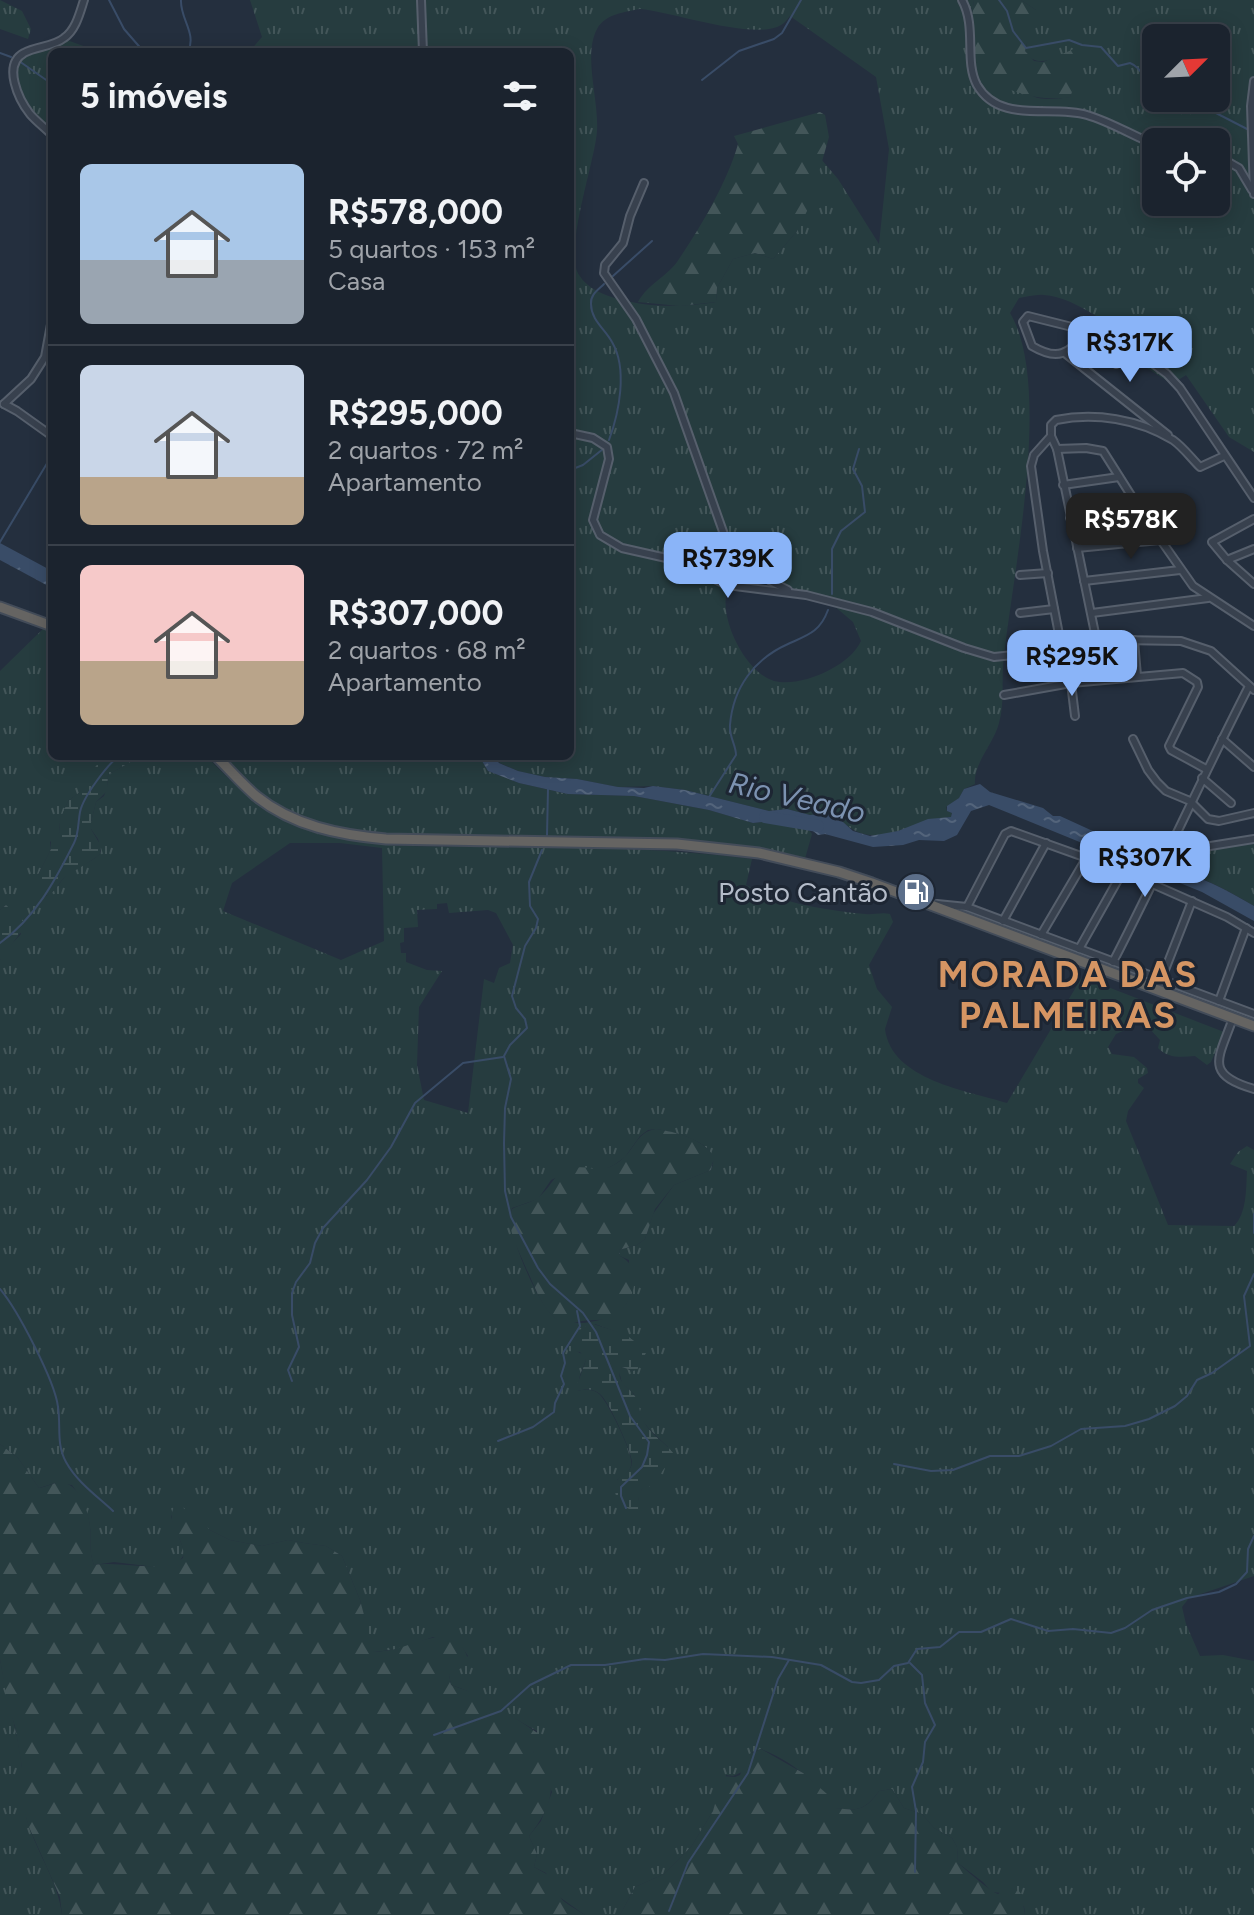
<!DOCTYPE html>
<html lang="pt">
<meta charset="utf-8">
<style>
:root{--surface:#1b232e;--page:#242b36;--text:#f1f3f6;--muted:#a0a4aa;--line:#39404a;--accent:#8ab4f8}
body{margin:0;font-family:Figtree,sans-serif;background:var(--page);color:var(--text);height:100vh;display:flex;flex-direction:column;font-size:30px;white-space:nowrap}
*{box-sizing:border-box;margin:0}
p{font-size:26px;color:var(--muted)}
.icon{flex:none;width:44px;height:44px;fill:none;stroke:currentColor;stroke-width:2;stroke-linecap:round;stroke-linejoin:round}
.map{position:relative;flex:1;overflow:hidden}
.panel{position:absolute;left:48px;top:48px;width:526px;height:712px;display:flex;flex-direction:column;background:var(--surface);border-radius:12px;box-shadow:0 4px 20px #0003,0 0 0 2px var(--line)}
.panel>*{flex:none}
.needle{width:52px;rotate:66deg}
.tools{position:absolute;left:1142px;top:24px;display:grid;gap:16px}
.tools a{display:grid;place-items:center;width:88px;height:88px;border-radius:12px;background:var(--surface);box-shadow:0 4px 20px #0003,0 0 0 2px var(--line);font-size:40px}
.price{position:absolute;translate:-50% -68px;padding:0 18px;border-radius:16px;background:var(--accent);color:#111;font-size:26px;line-height:52px;filter:drop-shadow(0 2px 4px #0008)}
.price::after{content:'';position:absolute;left:50%;top:48px;width:24px;height:18px;margin-left:-12px;background:inherit;clip-path:polygon(0 0,100% 0,50% 100%)}
.price.active{background:#222;color:#fff}
ul{padding:0;list-style:none}
li{display:flex;align-items:center;gap:24px;height:200px;padding:0 32px}
li+li{border-top:2px solid var(--line)}
li span{display:grid;place-items:center;flex:none;width:224px;height:160px;border-radius:12px;color:#555}
li>.icon{margin-inline-start:auto}
span .icon{width:96px;height:96px;fill:#fffc;stroke-width:1}
li b{font-size:34px}
h2{display:flex;justify-content:space-between;align-items:center;height:96px;padding:0 32px;font-size:34px}
.map>svg:first-child{display:block}
.grass{fill:url(#grass-tufts);fill-rule:evenodd}
.forest{fill:url(#forest-firs)}
.wetland{fill:url(#wetland-marsh)}
.water{fill:url(#water-ripples)}
.lines{fill:none;stroke-linecap:round;stroke-linejoin:round}
.stream{stroke:#394c67;stroke-width:2}
.river{stroke:#394c67;stroke-width:12}
.minor-casing{stroke:#565f6c;stroke-width:10}
.trunk-casing{stroke:#434c59;stroke-width:13}
.minor{stroke:#38414e;stroke-width:6}
.trunk{stroke:#656462;stroke-width:9}
.labels{text-anchor:middle;stroke-width:6;stroke-linejoin:round;paint-order:stroke}
.poi-label{font-size:28px;fill:#b4bcc9;stroke:#1d2633;text-anchor:end}
.water-label{font-size:30px;font-style:italic;fill:#7c92b1;stroke:#1d2633}
.district-label{font-size:36px;font-weight:bold;letter-spacing:2px;fill:#d59563;stroke:#1d2633}
</style>
<div class="map">
<svg width="1254" height="1915" viewBox="0 0 1254 1915">
<defs>
<pattern id="grass-tufts" width="24" height="20" patternUnits="userSpaceOnUse" patternTransform="scale(2)"><rect width="24" height="20" fill="#263c3f"/><path d="M3 7l-1-3M5 7V3M7 7l1-3M15 17l-1-3M17 17v-4M19 17l1-3" fill="none" stroke="#435659"/></pattern>
<pattern id="forest-firs" width="22" height="20" patternUnits="userSpaceOnUse" patternTransform="scale(2)"><rect width="22" height="20" fill="#263c3f"/><path d="M5 1l3.5 6h-7zM16 11l3.5 6h-7z" fill="#435659"/></pattern>
<pattern id="wetland-marsh" width="20" height="14" patternUnits="userSpaceOnUse" patternTransform="scale(2)"><rect width="20" height="14" fill="#263c3f"/><path d="M1 5h8M5 5V1M11 12h8M15 12V8" fill="none" stroke="#435659"/></pattern>
<pattern id="water-ripples" width="26" height="14" patternUnits="userSpaceOnUse" patternTransform="scale(2)"><rect width="26" height="14" fill="#394c67"/><path d="M2 4q2-2 4 0t4 0M15 11q2-2 4 0t4 0" fill="none" stroke="#53647b"/></pattern>
</defs>
<rect width="100%" height="100%" fill="#242f3e"/>
<g class="grass">
<path d="M0 0 22 11 31 29 28 39 0 29Z"/>
<path d="M250 0H974C971 17 970 47 978 63 983 75 1025 94 1038 98 1048 100 1060 99 1070 97L1074 85 1075 50C1058 56 1036 71 1025 51L1036 10 1021 0H1254V452L1229 437 1186 375 1172 384 1136 361 1146 346C1115 332 1078 297 1044 295 1036 294 1027 297 1019 298L1010 313C1053 385 1013 572 1004 656 1001 678 1005 703 999 723 994 743 973 764 975 784L964 789 959 798 946 807 947 811 952 813 951 817C903 820 875 859 833 813L810 815 787 809 769 811 685 790 653 786 618 787 577 779 545 777 518 771 500 763 493 756H570V52H249L262 37ZM640 9C673 12 755 41 781 25 785 23 787 19 790 16L876 77 889 149 879 244 838 179 821 159 797 231 773 259 755 253 733 259 717 288 716 302C686 307 649 308 619 299 603 295 588 289 579 275 563 251 595 162 597 131 599 100 583 55 597 29 605 14 625 12 640 9ZM1156 38H1216V98H1156ZM1156 142H1216V202H1156ZM754 583H764L833 605 853 622 861 641C850 666 801 688 774 681 746 673 719 619 727 592Z"/>
<path d="M64 39 100 52H52V133C29 106 16 92 15 55L25 49Z"/>
<path d="M46 626 52 629V756H104L79 793 68 801 59 823 60 832 50 842 51 849 38 875 46 896C56 891 58 884 65 877 75 868 90 863 100 854L101 851 98 839 91 829V822L96 802 104 796 107 788 108 775 139 757 155 759 164 756H206C230 780 254 806 286 821 357 854 438 845 514 846 593 847 673 849 752 859L746 885C782 903 825 910 865 914 874 915 881 912 890 914L893 922 869 965 877 989 892 1007 885 1029C891 1080 968 1091 1007 1103L1082 977 1224 1032 1211 1062 1207 1065 1195 1056C1181 1057 1169 1059 1158 1048L1160 1040 1149 1028 1139 1024 1116 1034 1108 1047 1112 1054 1134 1057 1147 1068 1148 1073 1138 1079V1083L1144 1088 1128 1111 1126 1121 1168 1225 1234 1226C1247 1213 1246 1189 1247 1171L1230 1164 1238 1152 1247 1146 1254 1150V1576L1189 1598 1182 1607 1186 1624 1200 1656 1223 1655 1254 1661V1915H1025L1024 1906 1001 1893 992 1892 983 1882 958 1863 957 1847 952 1838 934 1828 922 1814 904 1808 892 1789 879 1791C864 1811 858 1811 835 1808 815 1781 794 1762 761 1749L752 1752 742 1772 733 1776 726 1775 713 1811 691 1847 664 1874 635 1887 620 1915H585L558 1896 546 1873 534 1867 537 1854 529 1836 541 1821 552 1792 533 1752 537 1731C508 1716 482 1694 451 1685L449 1675 468 1656 462 1647 433 1637 399 1649 374 1652 372 1650 360 1600 342 1556 326 1546 304 1543 288 1540 262 1546 230 1540 210 1530 175 1506 171 1517 185 1553 179 1562 164 1568 114 1562 94 1565C88 1549 92 1542 90 1527 89 1513 80 1496 72 1485L55 1483 39 1488 18 1458 0 1444V960L4 952 21 934 6 905 0 910V671ZM290 843H340L382 848 384 941 341 960 223 911 232 883ZM447 903 449 913 488 910 496 913 513 945 510 963 499 968 494 983 484 979 468 1113 424 1100 417 1065 419 1007 442 971 427 970 406 962V953H401L400 943 404 942V928L418 927 417 910 437 909V904ZM656 1129C675 1132 724 1143 711 1170L674 1185 653 1214 645 1239 637 1245 619 1250 620 1256 629 1260C629 1271 632 1288 629 1298 622 1321 569 1331 553 1316 537 1301 504 1229 512 1208L538 1199 551 1180 577 1168 601 1171 614 1165 625 1157 640 1136 648 1130ZM595 1324 625 1335 633 1371 622 1367 619 1371 622 1383 634 1394 642 1420 650 1430 668 1447 639 1494 638 1501 617 1480C622 1476 629 1472 631 1466 635 1456 609 1405 601 1396 595 1389 586 1389 577 1391L580 1375 586 1360 584 1355 574 1350Z"/>
<path d="M219 756H479L488 771 519 783 568 794 634 796 709 810 753 823 792 819 802 822 812 834 804 862 732 848 364 834C292 818 272 807 219 756Z"/>
<path d="M1254 844V906C1226 889 1200 875 1169 869L1163 861 1165 857Z"/>
<path d="M0 1659C6 1696 18 1731 22 1768 24 1787 22 1804 28 1823 38 1855 58 1881 62 1915H0Z"/>
</g>
<g class="forest">
<path d="M974 0H1021L1036 10 1035 38 1027 43 1025 51 1034 61 1043 62 1074 49 1080 51C1088 69 1076 80 1070 97 1043 103 992 91 978 64 970 48 971 17 974 0Z"/>
<path d="M820 112 825 115 829 137 809 207 797 231 773 259 755 253 733 259 717 288 716 302 680 306 638 302C649 283 665 278 677 262 700 228 727 183 738 144L734 136Z"/>
<path d="M656 1129C676 1132 704 1139 714 1157L711 1170 674 1185 655 1209 645 1239 637 1245 619 1250 620 1256C643 1268 636 1298 618 1313 607 1322 594 1319 582 1321 573 1323 567 1326 558 1320 542 1310 534 1284 526 1268 519 1250 505 1228 512 1209 521 1204 533 1203 540 1196 552 1186 554 1172 573 1168 592 1164 598 1177 620 1161 635 1150 636 1132 656 1129Z"/>
<path d="M0 1444 18 1458 39 1488C47 1487 56 1481 64 1483 79 1485 89 1513 90 1526 92 1542 88 1548 94 1565 123 1560 162 1575 183 1558 187 1540 163 1523 175 1506H181L210 1530 230 1540 262 1546 288 1540 304 1543 326 1546 342 1556 360 1600 374 1652C382 1651 391 1651 399 1648 422 1641 459 1622 468 1660L463 1667 449 1675 451 1685 482 1696 539 1734 538 1745 533 1752C563 1779 551 1808 529 1836L537 1854 534 1867 550 1876C558 1901 563 1901 585 1915H62L60 1897 29 1827 22 1804V1768L15 1726 8 1706 0 1659Z"/>
<path d="M761 1749 803 1773 827 1794 836 1808C857 1811 865 1811 879 1791L892 1789 904 1808 922 1814 934 1828 952 1838 957 1847 958 1863C967 1871 990 1891 998 1894L1010 1886C1026 1891 1022 1902 1025 1915H620L635 1887 664 1874 691 1847 713 1811 723 1776 735 1777 740 1775 749 1754Z"/>
</g>
<g class="wetland">
<path d="M104 756H164L155 759 139 757 108 775 107 791 96 802 91 822V829L101 846 100 854C90 863 77 868 67 876 56 883 57 895 42 896L36 879 51 849V839L60 832 59 822 68 801 80 792 82 779 88 776Z"/>
<path d="M6 905 27 924 0 960V910Z"/>
<path d="M590 1323 625 1334 647 1351 637 1370 633 1371 622 1367C613 1382 631 1387 636 1398 640 1405 639 1414 644 1422 651 1435 665 1442 674 1454L653 1485 642 1489 638 1500 642 1508 638 1511C625 1511 609 1496 617 1481 621 1474 632 1472 632 1462 631 1450 610 1404 601 1395 594 1388 585 1389 577 1391L576 1388 586 1360 580 1352 568 1351 565 1345 572 1335Z"/>
</g>
<g class="water">
<path d="M0 543 52 571V588L0 560Z"/>
<path d="M479 756H493L499 763 518 771 545 777 577 779 618 787 644 788 653 786 685 790 769 811 787 809 810 815 833 813 853 831 870 836 898 831 928 819 951 817 952 813 947 811V806L959 798 964 789 980 784 990 792 1043 808 1053 816H1060L1143 854 1160 858 1169 869C1200 875 1226 890 1254 906V921L1202 892 989 805 971 811 957 835 944 841 919 840 903 845 873 847 825 834 818 835 802 822 792 819 753 823 709 810 634 796 568 794 519 783 488 771Z"/>
</g>
<g class="lines">
<g class="stream">
<path d="M109 0 124 29 144 52"/>
<path d="M181 0C180 19 197 33 188 52"/>
<path d="M999 0 1007 11 1013 31 1026 48 1069 40 1082 45 1101 47 1118 66 1130 63C1143 68 1143 82 1156 89"/>
<path d="M0 53 11 57"/>
<path d="M19 61 52 84"/>
<path d="M702 80 739 51 774 39 782 33 801 0"/>
<path d="M1198 98 1214 112 1249 130"/>
<path d="M613 276 652 241"/>
<path d="M604 284C598 290 590 295 591 304 591 320 605 329 612 342 628 369 619 413 609 440"/>
<path d="M570 470 583 465 603 449"/>
<path d="M0 542 52 455"/>
<path d="M832 594V549L841 531 865 512 862 486 853 469 859 449"/>
<path d="M709 797 736 755C736 745 729 737 730 725 733 688 754 659 788 644 808 635 820 632 828 610"/>
<path d="M547 835 548 789"/>
<path d="M542 850 529 882 530 906 538 919 536 928 525 946 512 996 516 1008 525 1019 527 1028 510 1045 504 1056 511 1079 505 1108 504 1143 505 1191 511 1217 538 1268 550 1284 583 1313 596 1332 630 1416 649 1442 647 1455 642 1467 621 1487V1496L626 1508"/>
<path d="M0 943C35 918 55 881 74 843 79 833 78 822 80 812 83 797 107 765 119 756"/>
<path d="M1254 1214V1233"/>
<path d="M0 1289C17 1309 55 1381 58 1407 61 1426 56 1444 66 1462 77 1482 97 1496 113 1511"/>
<path d="M292 1381 288 1370 299 1347 292 1315V1293L296 1282 310 1263 315 1243 323 1228 367 1180 391 1147 415 1103 463 1063 503 1057"/>
<path d="M498 1441 533 1427 554 1412 555 1403 564 1384 561 1376 565 1363 563 1353 580 1326 577 1311"/>
<path d="M894 1464 931 1471 953 1470 990 1456H1019L1051 1446 1081 1429 1125 1426 1149 1419 1175 1406 1187 1396 1197 1380 1212 1373 1250 1346 1244 1296 1254 1274"/>
<path d="M910 1663 922 1675 925 1703 935 1725 925 1742 923 1762 912 1787 916 1811 915 1872"/>
<path d="M434 1735 501 1711 530 1685 571 1665H605L645 1659 665 1660 703 1654 772 1657 821 1665 852 1682 861 1683 879 1680 894 1666 908 1663 917 1649 940 1647 959 1632H981L1011 1619 1048 1631 1073 1629 1111 1633 1125 1628 1152 1610 1187 1598 1219 1592 1236 1584 1247 1572 1248 1549 1254 1536"/>
<path d="M669 1911 688 1863 748 1773 778 1679 789 1660"/>
</g>
<path class="river" d="M765 817 818 826"/>
<g class="minor-casing">
<g id="minor">
<path d="M421 0 423 52"/>
<path d="M962 0C977 27 964 61 977 85 1000 125 1052 104 1087 115 1111 122 1133 136 1156 145"/>
<path d="M1254 81 1251 106 1254 194"/>
<path d="M52 135C45 128 36 121 30 114 19 100 2 65 24 53 36 46 53 47 64 38 76 30 80 12 84 0"/>
<path d="M1216 155 1239 168 1252 190"/>
<path d="M644 183 630 216 623 243 605 265 604 273 636 319 674 393 726 540C741 563 764 579 788 590"/>
<path d="M1089 331C1069 351 1061 363 1032 346L1023 322 1028 316 1100 334 1151 362 1167 374 1180 388 1254 498"/>
<path d="M1066 354 1168 435"/>
<path d="M1116 364 1136 354"/>
<path d="M4 404 31 379 45 357 52 319"/>
<path d="M4 404 17 411 52 436"/>
<path d="M570 433 593 438 607 447 609 459 593 520 600 535 622 548 675 560 727 585 806 595 872 612 964 648 994 657 1062 650 1120 640 1181 641 1211 651 1254 690"/>
<path d="M1051 436V425L1056 420C1095 412 1138 419 1173 440 1183 447 1191 458 1200 467L1224 456"/>
<path d="M1057 449 1086 448 1103 451 1146 519 1193 586 1254 626"/>
<path d="M1063 485 1119 477"/>
<path d="M1070 518 1139 507"/>
<path d="M1254 519 1212 542 1227 560 1254 584"/>
<path d="M1077 548 1160 540"/>
<path d="M1227 560 1254 549"/>
<path d="M1020 575 1048 573"/>
<path d="M1084 581 1180 570"/>
<path d="M1020 613 1054 609"/>
<path d="M1092 613 1208 598"/>
<path d="M1134 640 1137 676"/>
<path d="M1062 650 1043 551 1031 466 1034 455 1051 436 1057 449 1097 643"/>
<path d="M1071 683 1075 716"/>
<path d="M1004 695 1071 683 1183 673 1197 682 1198 687 1169 746 1171 750 1206 769"/>
<path d="M1133 739 1148 770 1157 782 1166 791 1190 801 1208 819 1219 821 1254 813"/>
<path d="M1222 739 1254 767"/>
<path d="M1202 778 1231 803"/>
<path d="M1167 853 1254 839"/>
<path d="M937 904 967 907 1254 1014"/>
<path d="M967 907 1005 834 1011 831 1123 871 1227 917 1254 933"/>
<path d="M1003 921 1046 843"/>
<path d="M1041 935 1087 857"/>
<path d="M1079 949 1123 871"/>
<path d="M1113 962C1160 871 1202 778 1249 686"/>
<path d="M1161 980 1192 901"/>
<path d="M1219 1001 1246 928"/>
<path d="M1233 1018C1219 1058 1203 1074 1254 1089"/>
</g>
</g>
<g class="trunk-casing">
<g id="trunk">
<path d="M0 607 52 626"/>
<path d="M216 756C229 769 242 784 256 796 293 826 340 835 386 839L677 844 759 853 839 872 872 883 1254 1026"/>
</g>
</g>
<use href="#minor" class="minor"/>
<use href="#trunk" class="trunk"/>
</g>
<defs>
<g id="fuel-disc" transform="scale(2)"><circle r="9.5" fill="#5c6f8a" stroke="#1d2633"/><path d="M-5.5-6h7V0h2V4h1.3V-2.5L3-4.5l.8-.8L6-3V5H2.5V1h-1V6h-7ZM-4.2-4.7v3.2H.2V-4.7Z" fill="#fff"/></g>
</defs>
<g fill-rule="evenodd">
<use href="#fuel-disc" x="916" y="892"/>
</g>
<g class="labels">
<g class="poi-label">
<text x="888" y="902">Posto Cantão</text>
</g>
<g class="water-label">
<text transform="translate(797 798) rotate(13)" y="10">Rio Veado</text>
</g>
<g class="district-label">
<text x="1068" y="987">MORADA DAS<tspan x="1068" dy="41">PALMEIRAS</tspan></text>
</g>
</g>
</svg>
<div class="tools">
<a><svg class="needle" viewBox="-14 -14 28 28"><path d="M0-13l5 13h-10z" fill="#e53935"/><path d="M0 13l5-13h-10z" fill="#a0a4aa"/></svg></a>
<a><svg class="icon" aria-label="locate" viewBox="0 0 24 24"><circle cx="12" cy="12" r="6"/><path d="M12 2v4M12 18v4M2 12h4M18 12h4"/></svg></a>
</div>
<b class="price" style="left:1130px;top:384px">R$317K</b>
<b class="price active" style="left:1131px;top:561px">R$578K</b>
<b class="price" style="left:728px;top:600px">R$739K</b>
<b class="price" style="left:1072px;top:698px">R$295K</b>
<b class="price" style="left:1145px;top:899px">R$307K</b>
<section class="panel">
<h2>5 imóveis<svg class="icon" aria-label="filters" viewBox="0 0 24 24"><path d="M4 7h16M4 17h16"/><circle cx="9" cy="7" r="2"/><circle cx="15" cy="17" r="2"/></svg></h2>
<ul>
<li><span style="background:linear-gradient(#a9c7e8 60%,#9aa5b1 0)"><svg class="icon" aria-label="home" viewBox="0 0 24 24"><path d="M3 11l9-7 9 7M6 9v11h12V9"/></svg></span><div><b>R$578,000</b><p>5 quartos · 153 m²</p><p>Casa</p></div></li>
<li><span style="background:linear-gradient(#c9d6e8 70%,#b9a48a 0)"><svg class="icon" aria-label="home" viewBox="0 0 24 24"><path d="M3 11l9-7 9 7M6 9v11h12V9"/></svg></span><div><b>R$295,000</b><p>2 quartos · 72 m²</p><p>Apartamento</p></div></li>
<li><span style="background:linear-gradient(#f6c9c9 60%,#b9a48a 0)"><svg class="icon" aria-label="home" viewBox="0 0 24 24"><path d="M3 11l9-7 9 7M6 9v11h12V9"/></svg></span><div><b>R$307,000</b><p>2 quartos · 68 m²</p><p>Apartamento</p></div></li>
</ul>
</section>
</div>
